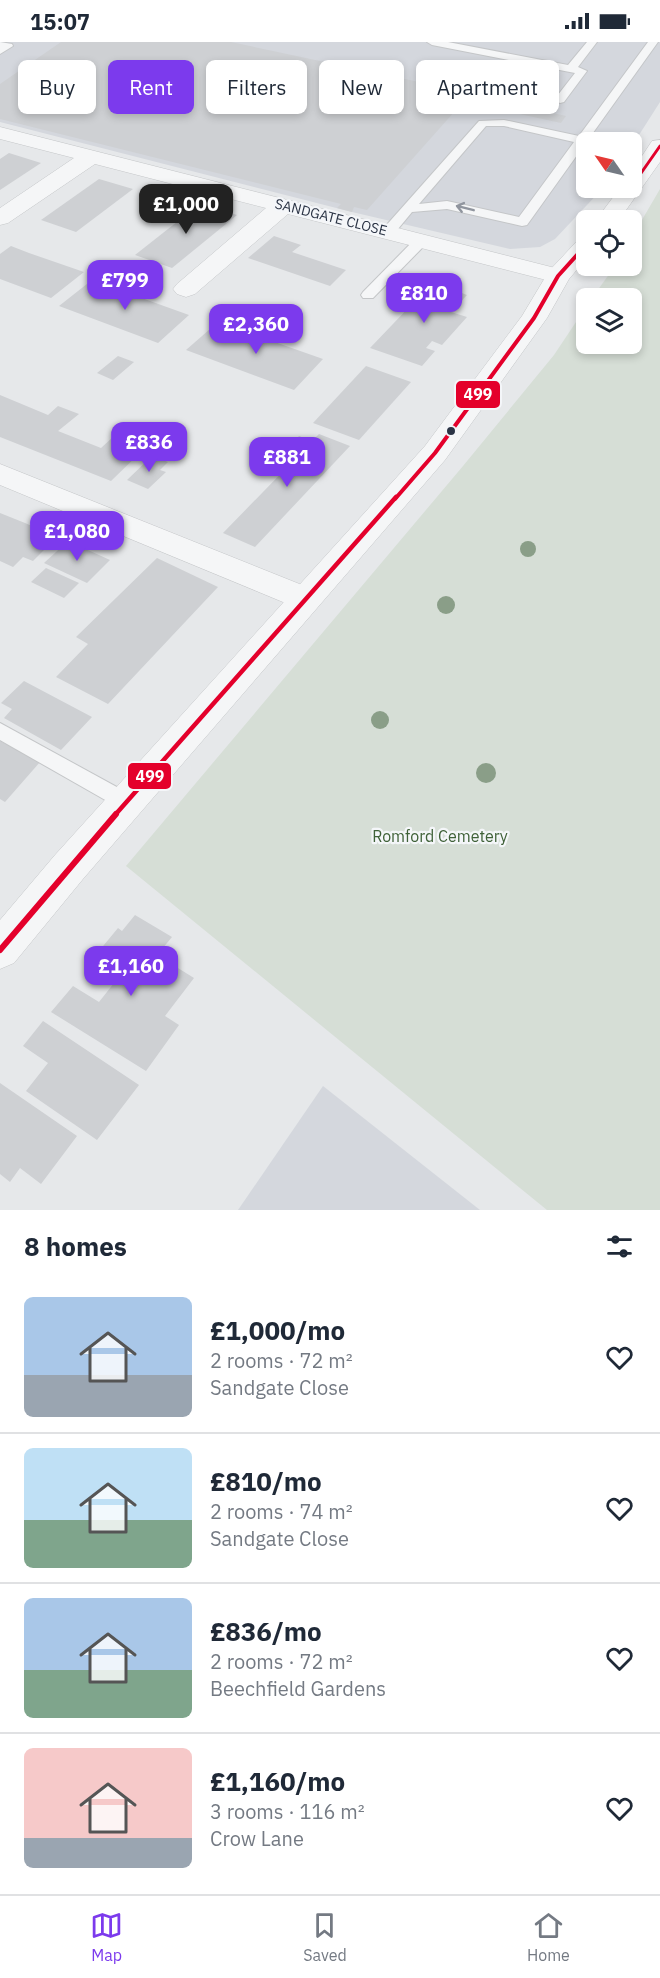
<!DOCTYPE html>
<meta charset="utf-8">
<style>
:root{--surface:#fff;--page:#f2f2f3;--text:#1f2937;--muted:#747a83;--line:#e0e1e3;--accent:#7c3aed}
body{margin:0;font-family:"IBM Plex Sans",sans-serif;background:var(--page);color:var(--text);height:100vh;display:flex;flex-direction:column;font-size:22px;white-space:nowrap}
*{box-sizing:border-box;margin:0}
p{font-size:20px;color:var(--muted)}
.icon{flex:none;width:33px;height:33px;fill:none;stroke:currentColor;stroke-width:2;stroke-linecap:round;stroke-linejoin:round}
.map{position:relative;height:1168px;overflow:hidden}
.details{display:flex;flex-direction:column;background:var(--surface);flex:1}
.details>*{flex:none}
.top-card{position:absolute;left:18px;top:18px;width:624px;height:54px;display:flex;gap:12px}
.needle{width:39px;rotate:304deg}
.fabs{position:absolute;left:576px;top:90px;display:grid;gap:12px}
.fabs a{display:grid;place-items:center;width:66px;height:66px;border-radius:9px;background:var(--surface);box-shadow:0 3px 9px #0003;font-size:30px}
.price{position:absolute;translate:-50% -51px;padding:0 14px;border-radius:12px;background:var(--accent);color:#fff;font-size:20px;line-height:39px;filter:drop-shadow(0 2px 3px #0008)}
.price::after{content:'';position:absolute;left:50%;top:36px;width:18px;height:14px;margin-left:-9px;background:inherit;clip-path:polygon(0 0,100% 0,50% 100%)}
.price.current{background:#222;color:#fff}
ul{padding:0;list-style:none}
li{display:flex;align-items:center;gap:18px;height:150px;padding:0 24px}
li+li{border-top:2px solid var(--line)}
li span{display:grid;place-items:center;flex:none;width:168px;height:120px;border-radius:9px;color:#555}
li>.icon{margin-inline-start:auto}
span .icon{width:72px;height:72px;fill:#fffc;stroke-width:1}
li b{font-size:26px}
h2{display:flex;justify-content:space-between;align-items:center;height:72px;padding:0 24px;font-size:26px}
.tag{padding:0 21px;border-radius:9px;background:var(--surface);box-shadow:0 3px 9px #0003;font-size:21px;line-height:54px}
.tag.current{background:var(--accent);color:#fff}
.status{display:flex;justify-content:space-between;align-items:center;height:42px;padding:0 30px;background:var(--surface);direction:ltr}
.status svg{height:16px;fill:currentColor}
.dock{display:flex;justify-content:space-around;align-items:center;height:84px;border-top:2px solid var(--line);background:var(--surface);font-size:16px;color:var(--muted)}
.dock a{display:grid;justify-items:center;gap:3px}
.dock .current{color:var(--accent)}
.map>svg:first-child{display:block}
.built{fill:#d4d7dd}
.green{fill:#d6ded6}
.building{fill:#ced0d3}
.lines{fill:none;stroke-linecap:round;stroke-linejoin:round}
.service-casing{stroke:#c4c6c8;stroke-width:2}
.minor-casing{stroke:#c4c6c8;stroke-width:1}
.tertiary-casing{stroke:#c4c6c8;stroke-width:1}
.service{fill:#f5f6f7;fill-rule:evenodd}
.minor{fill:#f5f6f7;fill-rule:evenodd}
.tertiary{fill:#f5f6f7;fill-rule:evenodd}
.bus-1-far3-casing{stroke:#f4f6f9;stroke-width:6}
.bus-1-far2-casing{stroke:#f4f6f9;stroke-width:8}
.bus-1-far1-casing{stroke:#f4f6f9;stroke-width:9}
.bus-1-casing{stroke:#f4f6f9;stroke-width:10}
.bus-1-far3{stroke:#e4002b;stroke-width:3}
.bus-1-far2{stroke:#e4002b;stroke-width:4}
.bus-1-far1{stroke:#e4002b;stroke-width:4.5}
.bus-1{stroke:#e4002b;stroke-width:6}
.tree{fill:#8a9e88}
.oneway{stroke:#90959e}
.bus-dot{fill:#2b3445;stroke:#f4f6f9;stroke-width:2}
.labels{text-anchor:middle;stroke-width:4.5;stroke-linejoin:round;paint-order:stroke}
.far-street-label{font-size:14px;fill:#2b3445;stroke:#f4f6f9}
.park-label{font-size:16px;fill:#3f6138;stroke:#f4f6f9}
.line-badge{stroke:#f4f6f9;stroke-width:2}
.badge-label{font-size:16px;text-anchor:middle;font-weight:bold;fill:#fff}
</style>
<div class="status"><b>15:07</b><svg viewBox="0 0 49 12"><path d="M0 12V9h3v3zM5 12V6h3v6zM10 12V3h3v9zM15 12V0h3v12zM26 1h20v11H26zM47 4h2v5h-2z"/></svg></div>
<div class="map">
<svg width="660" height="1168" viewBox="0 0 660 1168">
<rect width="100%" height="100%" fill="#e6e8ea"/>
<g class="built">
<path d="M0 0H660V60L632 104V100H586V146H603L555 197 540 205 510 207 352 170 0 80Z"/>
<path d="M323 1044 480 1168H238Z"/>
</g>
<path class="green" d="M660 147V1168H547L126 824 463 424 554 313 586 265V302H632V256H592L615 224H632V195Z"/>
<g class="building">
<path d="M61 0H231L471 51 367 168 354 165 352 170 337 166 341 162 0 77V42Z"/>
<path d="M500 39 543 48 531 63 487 53Z"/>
<path d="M476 56 500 61 496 66 472 61Z"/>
<path d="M549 57 558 59 551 68 542 65Z"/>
<path d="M512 62 566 74 561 81 506 69Z"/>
<path d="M9 111 41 121 0 148V117Z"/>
<path d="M99 137 133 147 76 190 41 178Z"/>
<path d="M201 161 237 173 172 226 135 213Z"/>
<path d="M274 194 301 203 292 210 346 228 330 244 248 216Z"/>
<path d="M11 204 29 211 84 230 51 256 0 237V212Z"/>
<path d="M436 237 458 244 454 248 467 253 451 270 467 275 442 303 432 299 426 306 435 309 422 324 370 306Z"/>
<path d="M92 238 111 245 189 273 158 301 59 264Z"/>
<path d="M218 280 238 287 323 317 294 348 186 308Z"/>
<path d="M118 314 134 320 113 338 97 331Z"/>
<path d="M366 324 411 340 359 398 313 381Z"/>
<path d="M0 353 48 373 58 364 79 372 58 389 101 406 113 395 144 407 111 439 0 395Z"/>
<path d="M319 392 350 404 255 505 223 491 298 414 285 409 299 394 312 399Z"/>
<path d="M152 414 168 420 160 428 166 430 148 447 127 438Z"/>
<path d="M0 471 25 481 57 495 33 519 23 515 13 525 0 519Z"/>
<path d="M68 499 110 518 87 541 44 521Z"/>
<path d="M157 516 218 545 108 662 56 635 88 602 76 595Z"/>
<path d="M46 526 79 541 64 556 31 540Z"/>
<path d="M24 639 92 675 61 708 4 676 12 667 1 661Z"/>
<path d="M0 699 40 720 5 760 0 757Z"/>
<path d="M135 873 172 895 157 913 194 936 165 974 179 983 146 1029 51 970 73 944 99 960 126 926 99 909 118 886 122 889Z"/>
<path d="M43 979 139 1043 97 1098 26 1049 48 1021 23 1004Z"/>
<path d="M0 1041 77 1094 41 1142 20 1126 10 1140 0 1132Z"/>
</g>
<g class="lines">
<g class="service-casing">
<g id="service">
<path d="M0 0 12 2 13 4 0 12Z"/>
<path d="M427 0H448L568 23 587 0H597L578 25 587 29 564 60 560 61 554 58 575 31 432 3Z"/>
<path d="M648 0H658L527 183 522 184 447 167 412 170 393 193H383L382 190 383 187 479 79 504 78 579 94ZM486 84H504L574 100 519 175 447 159 419 162Z"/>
<path d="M422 194 427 195 429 198 427 201 373 256H363L361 253 363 250 417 195Z"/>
<path d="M0 681 135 755 138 761 135 767 128 769 121 767 0 698Z"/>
</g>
</g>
<g class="minor-casing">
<g id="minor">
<path d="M0 85 567 229 570 234 567 239 558 241 288 172 195 252 186 255 177 252 173 247 177 242 266 166 95 122 8 181 0 183V166L74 116 0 97Z"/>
<path d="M0 422 317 549 322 557 317 565 306 569 295 565 0 443Z"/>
</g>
</g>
<g class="tertiary-casing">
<g id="tertiary">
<path d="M660 98V120L619 178H596L620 146H632V129L652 99Z"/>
<path d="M586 196V217L569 237 547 276 445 418 83 837 14 921 0 927V878L55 813 425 404 522 274 549 229 578 198Z"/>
</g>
</g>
<use href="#service" class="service"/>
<use href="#minor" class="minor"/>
<use href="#tertiary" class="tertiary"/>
<g class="bus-1-far3-casing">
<path id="bus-1-far3" d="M632 144 660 104"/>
</g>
<g class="bus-1-far2-casing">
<path id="bus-1-far2" d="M395 457 435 411 534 276 558 234 586 203"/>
</g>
<g class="bus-1-far1-casing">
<path id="bus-1-far1" d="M115 773 396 455"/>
</g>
<g class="bus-1-casing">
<path id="bus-1" d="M0 908 116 772"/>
</g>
<use href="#bus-1-far3" class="bus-1-far3"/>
<use href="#bus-1-far2" class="bus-1-far2"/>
<use href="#bus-1-far1" class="bus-1-far1"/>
<use href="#bus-1" class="bus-1"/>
</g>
<g class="tree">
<circle cx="528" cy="507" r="8"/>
<circle cx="446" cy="563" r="9"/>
<circle cx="380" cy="678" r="9"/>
<circle cx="486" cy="731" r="10"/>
</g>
<defs><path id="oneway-shaft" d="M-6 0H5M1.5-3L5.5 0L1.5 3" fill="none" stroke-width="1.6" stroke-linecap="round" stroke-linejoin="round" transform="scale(1.5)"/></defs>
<use class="oneway" href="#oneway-shaft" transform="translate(465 166) rotate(-166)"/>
<circle class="bus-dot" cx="451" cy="389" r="5"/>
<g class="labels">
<g class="far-street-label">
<text transform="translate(331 175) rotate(14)" y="5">SANDGATE CLOSE</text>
</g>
<g class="park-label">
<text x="440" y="800">Romford Cemetery</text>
</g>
</g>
<g class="line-badge">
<rect x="455" y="338" width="46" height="29" rx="6" fill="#e4002b"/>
<rect x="127" y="720" width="45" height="28" rx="6" fill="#e4002b"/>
</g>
<g class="badge-label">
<text x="478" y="358">499</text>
<text x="150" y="740">499</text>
</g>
</svg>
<div class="fabs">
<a><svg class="needle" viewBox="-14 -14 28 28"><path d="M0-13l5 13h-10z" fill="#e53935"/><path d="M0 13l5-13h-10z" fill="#747a83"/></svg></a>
<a><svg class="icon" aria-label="locate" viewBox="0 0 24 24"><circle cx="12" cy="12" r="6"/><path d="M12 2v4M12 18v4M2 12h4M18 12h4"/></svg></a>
<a><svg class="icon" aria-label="layers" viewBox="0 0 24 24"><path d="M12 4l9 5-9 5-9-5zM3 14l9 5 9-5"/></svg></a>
</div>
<b class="price current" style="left:186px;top:193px">£1,000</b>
<b class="price" style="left:125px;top:269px">£799</b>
<b class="price" style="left:424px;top:282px">£810</b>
<b class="price" style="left:256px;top:313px">£2,360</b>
<b class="price" style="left:149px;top:431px">£836</b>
<b class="price" style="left:287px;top:446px">£881</b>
<b class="price" style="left:77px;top:520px">£1,080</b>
<b class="price" style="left:131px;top:955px">£1,160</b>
<div class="top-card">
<a class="tag">Buy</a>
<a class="tag current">Rent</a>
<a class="tag">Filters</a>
<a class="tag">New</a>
<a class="tag">Apartment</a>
</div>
</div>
<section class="details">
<h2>8 homes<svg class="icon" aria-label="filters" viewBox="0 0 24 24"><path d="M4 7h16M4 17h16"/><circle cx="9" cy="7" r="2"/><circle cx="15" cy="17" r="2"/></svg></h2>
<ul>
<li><span style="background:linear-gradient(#a9c7e8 65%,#9aa5b1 0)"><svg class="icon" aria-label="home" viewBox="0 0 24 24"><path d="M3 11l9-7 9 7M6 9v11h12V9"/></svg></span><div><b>£1,000/mo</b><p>2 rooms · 72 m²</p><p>Sandgate Close</p></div><svg class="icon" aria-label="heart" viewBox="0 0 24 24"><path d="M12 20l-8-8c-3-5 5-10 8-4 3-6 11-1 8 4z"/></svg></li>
<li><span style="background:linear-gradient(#bfe0f5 60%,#7fa58c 0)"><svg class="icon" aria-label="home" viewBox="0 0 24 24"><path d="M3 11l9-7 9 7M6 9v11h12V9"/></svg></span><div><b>£810/mo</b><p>2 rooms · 74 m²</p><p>Sandgate Close</p></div><svg class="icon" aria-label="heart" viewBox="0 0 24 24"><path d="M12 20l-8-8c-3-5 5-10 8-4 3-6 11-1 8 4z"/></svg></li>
<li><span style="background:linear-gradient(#a9c7e8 60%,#7fa58c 0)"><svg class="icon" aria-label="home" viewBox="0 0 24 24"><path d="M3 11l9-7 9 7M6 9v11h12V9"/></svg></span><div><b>£836/mo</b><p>2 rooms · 72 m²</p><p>Beechfield Gardens</p></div><svg class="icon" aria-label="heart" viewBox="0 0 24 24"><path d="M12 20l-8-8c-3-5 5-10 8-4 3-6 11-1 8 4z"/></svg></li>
<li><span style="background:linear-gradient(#f6c9c9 75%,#9aa5b1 0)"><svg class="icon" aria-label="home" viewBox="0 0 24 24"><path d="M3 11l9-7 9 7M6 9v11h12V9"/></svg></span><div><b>£1,160/mo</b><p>3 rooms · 116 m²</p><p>Crow Lane</p></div><svg class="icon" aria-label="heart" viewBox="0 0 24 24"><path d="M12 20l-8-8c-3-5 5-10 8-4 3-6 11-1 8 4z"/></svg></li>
</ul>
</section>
<nav class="dock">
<a class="current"><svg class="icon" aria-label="map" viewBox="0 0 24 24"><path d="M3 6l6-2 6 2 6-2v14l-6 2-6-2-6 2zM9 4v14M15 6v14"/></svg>Map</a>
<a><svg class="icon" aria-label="saved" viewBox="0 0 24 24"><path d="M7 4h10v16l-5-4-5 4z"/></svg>Saved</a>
<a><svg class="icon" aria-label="home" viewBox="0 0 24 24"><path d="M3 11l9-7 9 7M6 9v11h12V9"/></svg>Home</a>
</nav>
